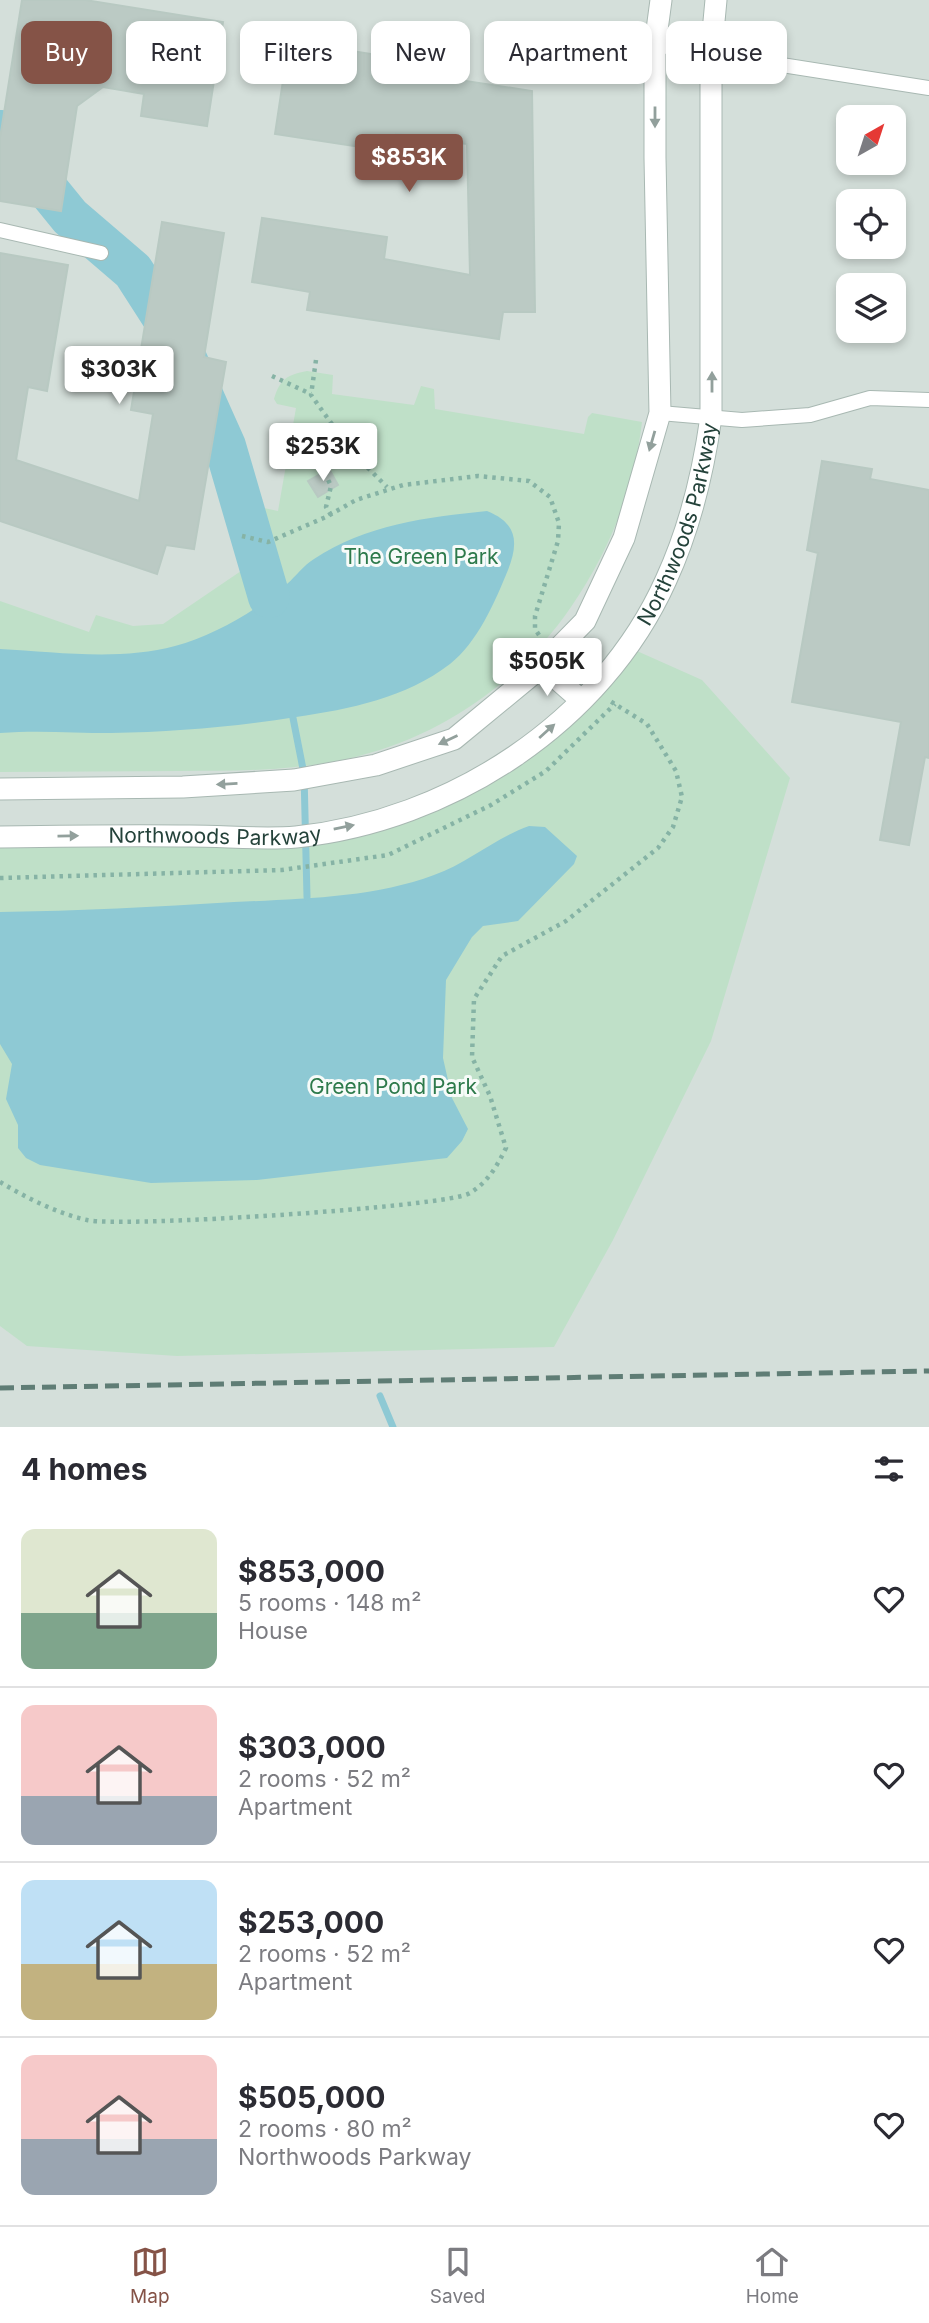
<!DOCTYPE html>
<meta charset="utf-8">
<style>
:root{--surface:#fff;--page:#f7f7f7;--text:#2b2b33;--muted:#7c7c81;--line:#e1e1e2;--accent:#855347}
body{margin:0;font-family:Inter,sans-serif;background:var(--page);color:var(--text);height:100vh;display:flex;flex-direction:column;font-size:26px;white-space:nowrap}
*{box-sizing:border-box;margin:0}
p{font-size:23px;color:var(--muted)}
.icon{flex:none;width:38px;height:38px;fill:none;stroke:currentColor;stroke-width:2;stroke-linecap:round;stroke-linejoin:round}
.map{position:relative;height:1427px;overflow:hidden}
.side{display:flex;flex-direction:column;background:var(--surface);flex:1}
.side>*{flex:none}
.top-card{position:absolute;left:21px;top:21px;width:887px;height:63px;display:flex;gap:14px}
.needle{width:46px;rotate:39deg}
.controls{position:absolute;left:836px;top:105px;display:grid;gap:14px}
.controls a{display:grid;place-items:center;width:70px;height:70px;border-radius:14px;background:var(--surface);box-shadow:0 4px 10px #0003;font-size:35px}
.price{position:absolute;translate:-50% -60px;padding:0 16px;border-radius:7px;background:#fff;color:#222;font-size:23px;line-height:46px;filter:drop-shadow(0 2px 4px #0008)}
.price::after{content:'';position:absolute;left:50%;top:42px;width:21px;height:16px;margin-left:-10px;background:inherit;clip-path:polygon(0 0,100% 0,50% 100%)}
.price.selected{background:var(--accent);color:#fff}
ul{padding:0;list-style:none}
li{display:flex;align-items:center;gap:21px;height:175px;padding:0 21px}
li+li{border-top:2px solid var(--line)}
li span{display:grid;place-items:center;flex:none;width:196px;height:140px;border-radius:14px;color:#555}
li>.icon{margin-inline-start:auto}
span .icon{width:84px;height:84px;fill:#fffc;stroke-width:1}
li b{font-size:30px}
h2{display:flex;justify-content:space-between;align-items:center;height:84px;padding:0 21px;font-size:30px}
.chip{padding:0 24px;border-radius:14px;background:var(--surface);box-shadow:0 4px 10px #0003;font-size:24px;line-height:63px}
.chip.selected{background:var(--accent);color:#fff}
.menu{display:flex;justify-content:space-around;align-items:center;height:98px;border-top:2px solid var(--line);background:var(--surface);font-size:19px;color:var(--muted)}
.menu a{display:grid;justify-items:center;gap:4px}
.menu .selected{color:var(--accent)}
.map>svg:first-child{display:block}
.built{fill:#d4dfda;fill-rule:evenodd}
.green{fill:#bfe0c8}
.water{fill:#8ec9d4}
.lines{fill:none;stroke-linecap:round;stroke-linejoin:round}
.stream{stroke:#8ec9d4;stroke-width:7}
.river{stroke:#8ec9d4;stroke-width:42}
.building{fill:#bbcac4;stroke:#b8c9c2;stroke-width:2}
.lane-casing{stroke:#a8b8b2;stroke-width:16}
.street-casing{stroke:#a8b8b2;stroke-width:23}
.path{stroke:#86b3a5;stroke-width:4.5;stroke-dasharray:3.5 5;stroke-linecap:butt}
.lane{stroke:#fff;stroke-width:14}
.street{stroke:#fff;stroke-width:21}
.rail{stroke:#5f7d75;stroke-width:5;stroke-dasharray:14 7;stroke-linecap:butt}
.oneway{fill:#92a09c}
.labels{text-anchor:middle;stroke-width:6;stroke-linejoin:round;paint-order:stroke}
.street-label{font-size:21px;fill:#24423a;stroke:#f7fbf9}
.park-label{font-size:21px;fill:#2d7a4b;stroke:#f7fbf9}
</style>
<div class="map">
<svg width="929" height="1427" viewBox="0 0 929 1427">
<rect width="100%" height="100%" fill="#e6efeb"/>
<path class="built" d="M0 0H929V1427H0ZM849 117H894V163H849ZM849 201H894V247H849ZM849 285H894V331H849Z"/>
<g class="green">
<path d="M307 371 333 375 332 394 414 405 421 386 434 389 435 409 584 434 588 417 592 413 642 422C634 490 610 550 571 607 521 680 445 734 359 756 301 771 239 771 180 771 120 771 60 772 0 772V601L89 632 96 615 133 626 163 624 241 571 251 553 259 511 264 508 278 511 296 408 277 404 274 399C280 379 287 375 307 371Z"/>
<path d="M628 647 702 680 790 778 711 1041 613 1240 554 1347 177 1356 27 1346 0 1326V837H296L390 818 524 751Z"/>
</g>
<g class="water">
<path d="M487 511C517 523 519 542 508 570 495 602 477 643 450 664 406 698 350 709 296 717 234 727 174 732 111 733 74 733 37 730 0 733V649C56 652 120 661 175 646 215 635 256 611 287 584 296 576 304 565 314 559 365 525 427 517 487 511Z"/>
<path d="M529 826 545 827 577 856 574 864 518 921 483 926 472 937 446 980 443 1058 452 1098 468 1129 462 1141 447 1158 257 1180 151 1183 40 1165 26 1158 18 1148V1125L6 1099 12 1064 0 1044V912C78 911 156 907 234 902 299 899 373 898 434 875 468 863 495 838 529 826Z"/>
</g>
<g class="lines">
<g class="stream">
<path d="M293 718 304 774 307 897"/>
<path d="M380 1396 393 1427"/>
</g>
<path class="river" d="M0 131 70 217 133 271 178 341 225 446 269 597"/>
</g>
<g class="building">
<path d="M22 0H85L223 22 207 126 141 116 144 94 103 87 77 106 61 211 0 201V138Z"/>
<path d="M289 41 409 60 407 72 532 91 535 312H503L499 339 307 310 310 292 252 282 262 218 387 237 384 259 470 275 467 144 396 134 394 152 275 134Z"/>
<path d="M162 222 224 233 204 357 226 362 194 549 166 545 157 574 0 521V253L68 265 47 391 28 387 16 460 139 501 153 414 131 410Z"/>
<path d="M822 461 872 469 870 479 929 490V758L925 757 909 845 880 840 901 722 792 702 818 553 807 550Z"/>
<path d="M329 469 338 485 318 497 308 481Z"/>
</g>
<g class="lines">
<g class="lane-casing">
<g id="lane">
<path d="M571 45H655L929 88"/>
<path d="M0 230 101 253"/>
<path d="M660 413 742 420 810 415 870 398 929 400"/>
</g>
</g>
<g class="street-casing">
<g id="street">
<path d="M541 665 581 700"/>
<path d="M0 789 183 787 294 780 376 765 454 739 533 674 585 621 624 538 660 413 655 158V45L661 0"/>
<path id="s1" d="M0 837C63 836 127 835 190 836 225 836 262 840 296 837 450 821 602 723 666 580 690 528 703 474 711 417V53L716 0"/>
</g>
</g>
<g class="path">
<path d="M316 360 311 395 352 452 387 487"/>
<path d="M272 376 311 394"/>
<path d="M331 515 326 507 331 486 322 467 321 451 336 431"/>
<path d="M242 536 268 542 326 517 356 500 403 485 478 476 529 481 550 497 559 523 558 541 535 616V629L541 638"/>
<path d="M0 878 282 870 388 855 491 805 546 771 615 704"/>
<path d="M0 1182C27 1198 56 1213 87 1220 120 1228 449 1207 470 1193 488 1182 497 1166 506 1148L490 1096 472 1057 474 999 502 956 566 921 658 848 673 827 682 797 676 771 647 724 610 701"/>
</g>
<use href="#lane" class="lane"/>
<use href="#street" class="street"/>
<path class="rail" d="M0 1388 929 1371"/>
</g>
<defs><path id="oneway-solid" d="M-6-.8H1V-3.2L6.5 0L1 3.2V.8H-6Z" transform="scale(1.75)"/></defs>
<g class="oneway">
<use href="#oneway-solid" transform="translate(655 117) rotate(90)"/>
<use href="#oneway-solid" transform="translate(712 382) rotate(-90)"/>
<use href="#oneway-solid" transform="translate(652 441) rotate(106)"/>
<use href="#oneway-solid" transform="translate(547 731) rotate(-42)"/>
<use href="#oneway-solid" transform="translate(448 740) rotate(155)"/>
<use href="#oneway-solid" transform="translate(227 784) rotate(177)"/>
<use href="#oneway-solid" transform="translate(344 827) rotate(-11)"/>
<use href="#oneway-solid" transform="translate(68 836) rotate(-1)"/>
</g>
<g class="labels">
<g class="street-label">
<text dy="7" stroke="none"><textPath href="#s1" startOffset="824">Northwoods Parkway</textPath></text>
<text dy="7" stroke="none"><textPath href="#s1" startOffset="215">Northwoods Parkway</textPath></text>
</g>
<g class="park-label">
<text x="421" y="564">The Green Park</text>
<text x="393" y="1094">Green Pond Park</text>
</g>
</g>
</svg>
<div class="controls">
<a><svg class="needle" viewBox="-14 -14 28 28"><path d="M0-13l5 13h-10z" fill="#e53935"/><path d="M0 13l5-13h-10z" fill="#7c7c81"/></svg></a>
<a><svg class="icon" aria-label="locate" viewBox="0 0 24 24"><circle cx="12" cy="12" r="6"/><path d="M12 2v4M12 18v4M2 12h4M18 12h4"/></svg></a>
<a><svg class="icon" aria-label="layers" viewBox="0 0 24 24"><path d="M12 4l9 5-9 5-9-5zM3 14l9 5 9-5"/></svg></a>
</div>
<b class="price selected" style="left:409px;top:194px">$853K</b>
<b class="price" style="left:119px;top:406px">$303K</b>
<b class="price" style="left:323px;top:483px">$253K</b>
<b class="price" style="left:547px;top:698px">$505K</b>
<div class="top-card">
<a class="chip selected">Buy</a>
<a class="chip">Rent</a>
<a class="chip">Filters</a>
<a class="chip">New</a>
<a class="chip">Apartment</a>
<a class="chip">House</a>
</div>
</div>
<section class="side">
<h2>4 homes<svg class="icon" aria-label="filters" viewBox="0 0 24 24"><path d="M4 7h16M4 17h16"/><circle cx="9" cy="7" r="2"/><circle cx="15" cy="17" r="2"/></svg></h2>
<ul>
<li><span style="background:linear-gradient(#dfe7d0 60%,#7fa58c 0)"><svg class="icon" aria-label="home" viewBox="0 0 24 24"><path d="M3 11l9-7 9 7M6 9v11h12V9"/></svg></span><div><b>$853,000</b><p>5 rooms · 148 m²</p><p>House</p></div><svg class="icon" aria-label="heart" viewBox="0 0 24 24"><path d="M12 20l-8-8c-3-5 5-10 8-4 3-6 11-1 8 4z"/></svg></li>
<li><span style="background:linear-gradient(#f6c9c9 65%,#9aa5b1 0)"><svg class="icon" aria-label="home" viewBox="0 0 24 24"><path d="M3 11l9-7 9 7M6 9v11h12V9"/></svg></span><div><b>$303,000</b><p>2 rooms · 52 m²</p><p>Apartment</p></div><svg class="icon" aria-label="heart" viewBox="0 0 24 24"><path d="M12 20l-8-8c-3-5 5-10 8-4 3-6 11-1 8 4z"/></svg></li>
<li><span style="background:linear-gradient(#bfe0f5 60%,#c2b280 0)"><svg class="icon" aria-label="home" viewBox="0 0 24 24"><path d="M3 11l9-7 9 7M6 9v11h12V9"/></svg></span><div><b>$253,000</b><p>2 rooms · 52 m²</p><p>Apartment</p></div><svg class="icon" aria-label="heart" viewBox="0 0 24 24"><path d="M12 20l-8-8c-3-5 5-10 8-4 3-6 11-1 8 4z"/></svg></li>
<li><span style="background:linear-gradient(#f6c9c9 60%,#9aa5b1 0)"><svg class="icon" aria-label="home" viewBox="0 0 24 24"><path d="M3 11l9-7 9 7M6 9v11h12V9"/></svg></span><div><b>$505,000</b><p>2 rooms · 80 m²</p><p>Northwoods Parkway</p></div><svg class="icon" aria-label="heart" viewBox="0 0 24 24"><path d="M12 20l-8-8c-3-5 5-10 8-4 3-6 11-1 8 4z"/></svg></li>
</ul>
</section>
<nav class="menu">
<a class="selected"><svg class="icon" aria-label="map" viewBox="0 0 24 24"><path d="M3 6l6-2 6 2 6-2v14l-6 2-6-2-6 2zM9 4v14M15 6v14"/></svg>Map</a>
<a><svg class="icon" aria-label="saved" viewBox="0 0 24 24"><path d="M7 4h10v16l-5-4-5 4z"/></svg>Saved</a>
<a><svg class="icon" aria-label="home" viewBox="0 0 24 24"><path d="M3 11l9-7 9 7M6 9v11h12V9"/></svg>Home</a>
</nav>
